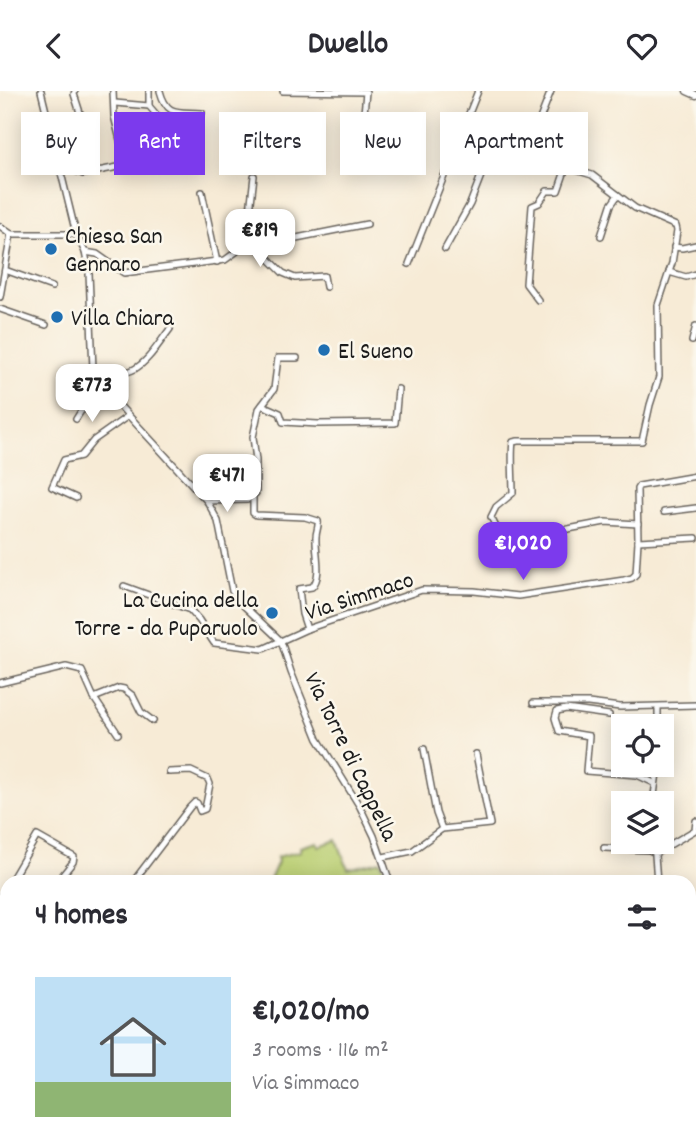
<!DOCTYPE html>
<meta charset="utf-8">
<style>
:root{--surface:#fff;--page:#f7f7f7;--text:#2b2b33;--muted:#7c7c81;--accent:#7c3aed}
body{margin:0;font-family:Dekko,sans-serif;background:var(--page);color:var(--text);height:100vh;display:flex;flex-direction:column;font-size:26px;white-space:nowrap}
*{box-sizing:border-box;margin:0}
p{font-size:23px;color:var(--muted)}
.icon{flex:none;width:38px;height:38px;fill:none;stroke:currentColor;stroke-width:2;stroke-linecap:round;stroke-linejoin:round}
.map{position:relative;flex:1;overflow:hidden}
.sheet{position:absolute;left:0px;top:784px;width:696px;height:273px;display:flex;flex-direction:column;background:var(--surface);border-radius:21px 21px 0 0;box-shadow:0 4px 18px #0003}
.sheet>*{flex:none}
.top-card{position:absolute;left:21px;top:21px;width:654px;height:63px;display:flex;gap:14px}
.tools{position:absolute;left:611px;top:623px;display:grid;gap:14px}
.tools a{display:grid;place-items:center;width:63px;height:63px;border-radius:0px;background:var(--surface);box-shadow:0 4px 18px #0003;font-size:35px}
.price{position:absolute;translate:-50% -60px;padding:0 16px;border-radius:14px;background:#fff;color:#222;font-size:23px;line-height:46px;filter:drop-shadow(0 2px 4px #0008)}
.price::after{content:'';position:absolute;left:50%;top:42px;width:21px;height:16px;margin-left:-10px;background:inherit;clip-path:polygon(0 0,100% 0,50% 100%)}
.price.selected{background:var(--accent);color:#fff}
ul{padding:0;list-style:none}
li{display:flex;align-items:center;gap:21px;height:175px;padding:0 35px}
li span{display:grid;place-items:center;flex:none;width:196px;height:140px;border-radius:0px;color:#555}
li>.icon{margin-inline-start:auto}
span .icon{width:84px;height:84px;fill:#fffc;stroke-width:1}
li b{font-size:30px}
h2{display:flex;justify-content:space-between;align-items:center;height:84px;padding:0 35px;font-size:30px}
.pill{padding:0 24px;border-radius:0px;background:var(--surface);box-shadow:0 4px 18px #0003;font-size:24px;line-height:63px}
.pill.selected{background:var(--accent);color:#fff}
header{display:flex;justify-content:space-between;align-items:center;height:91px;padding:0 35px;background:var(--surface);font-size:32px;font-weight:700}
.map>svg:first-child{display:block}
.green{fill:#b9ce71;stroke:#6a7546;stroke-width:2}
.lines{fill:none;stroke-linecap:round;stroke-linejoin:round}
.minor-casing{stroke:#69645d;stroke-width:8}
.tertiary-casing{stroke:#69645d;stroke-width:9}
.minor{stroke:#fff;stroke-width:5}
.tertiary{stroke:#fff;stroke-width:6}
.poi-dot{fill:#1f6fb2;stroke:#fbf7ec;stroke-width:2.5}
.labels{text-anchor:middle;stroke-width:5;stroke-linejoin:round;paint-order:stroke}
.poi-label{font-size:24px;fill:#1c1c1c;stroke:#fbf7ec;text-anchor:start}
.street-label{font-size:24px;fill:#1c1c1c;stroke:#fbf7ec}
</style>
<header><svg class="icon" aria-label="back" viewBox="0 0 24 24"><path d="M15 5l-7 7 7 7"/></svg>Dwello<svg class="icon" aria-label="heart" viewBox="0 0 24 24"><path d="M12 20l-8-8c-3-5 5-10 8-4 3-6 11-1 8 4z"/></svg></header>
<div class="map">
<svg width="696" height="1057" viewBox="0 0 696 1057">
<rect width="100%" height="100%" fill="#fbf7ec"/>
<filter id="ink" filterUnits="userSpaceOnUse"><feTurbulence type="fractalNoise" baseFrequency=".0143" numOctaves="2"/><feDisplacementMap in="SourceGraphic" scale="14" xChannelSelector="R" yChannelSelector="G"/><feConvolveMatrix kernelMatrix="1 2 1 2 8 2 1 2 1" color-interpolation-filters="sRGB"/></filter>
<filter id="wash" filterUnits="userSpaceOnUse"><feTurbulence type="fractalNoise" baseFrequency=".00686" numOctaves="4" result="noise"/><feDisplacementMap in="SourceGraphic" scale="28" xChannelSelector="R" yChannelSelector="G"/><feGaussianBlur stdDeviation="1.57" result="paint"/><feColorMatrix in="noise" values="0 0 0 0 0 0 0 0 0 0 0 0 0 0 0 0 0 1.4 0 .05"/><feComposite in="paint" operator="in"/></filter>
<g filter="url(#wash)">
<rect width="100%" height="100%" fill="#f7ebd6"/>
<path class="green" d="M337 749 348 778 381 770 388 791H269L278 771 277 766 301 760 300 756 317 751 319 755Z"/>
</g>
<g filter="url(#ink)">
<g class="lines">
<g class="minor-casing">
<g id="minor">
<path d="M41 0 76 143 85 161 89 182 93 278 107 301 207 410 218 430 232 500 244 515 281 550 291 581 318 648 360 716 374 745 390 791"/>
<path d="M75 0 74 3 83 31"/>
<path d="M113 0 114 25 122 57 121 75"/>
<path d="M149 0V15"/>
<path d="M160 0C167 26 178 20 202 22"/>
<path d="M283 0 366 1 362 44"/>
<path d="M551 0 527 61 540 68 592 84 635 117 676 135 677 140 672 172 658 214 659 286 650 314 642 350H518L513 351C511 362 513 388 513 402L496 416 491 426 499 442 507 445 563 439 605 431 638 433"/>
<path d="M115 12 149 15 162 30 157 43"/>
<path d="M59 73 83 83 148 70 156 61"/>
<path d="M254 85 249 129 237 136 245 149 256 155 367 133"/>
<path d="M202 101 217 171"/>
<path d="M0 135 11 143"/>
<path d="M11 143H76"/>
<path d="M601 145 611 114 618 104"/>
<path d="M256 155 283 182 295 187 324 185 326 196"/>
<path d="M674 156 682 157 696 154"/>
<path d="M445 158 470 113 496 46 527 61"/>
<path d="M85 161 97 163 124 182 225 169 236 161 245 149"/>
<path d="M409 173 478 0"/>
<path d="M5 179 52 196"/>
<path d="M669 181 686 186 696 183"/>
<path d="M0 206 11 143"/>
<path d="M538 209 526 193 532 115 539 112 547 100H558L566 77"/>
<path d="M0 218 46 234"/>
<path d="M692 250 696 235"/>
<path d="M93 278C137 293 147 268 170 238"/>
<path d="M262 314 280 322 283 331 318 333 395 332 398 298"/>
<path d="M76 328 81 320 107 301"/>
<path d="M253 406V422L256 424 305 426 318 430C319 436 316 440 316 446 315 461 323 485 312 496L299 498 302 523 307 538"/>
<path d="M76 407 52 396 64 369 81 365 94 349 128 325"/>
<path d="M207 410 247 409 256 402V369L253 346 259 318 274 298 278 267H297"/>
<path d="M664 421 696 417"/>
<path d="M638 450 696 447"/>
<path d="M124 495 190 519 199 529 214 552 263 558 307 538 422 499 474 500 518 505 624 489 632 487 636 483 638 450 637 398 639 395 696 385"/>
<path d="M0 592 66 576 82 580 94 607 118 643"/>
<path d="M94 607 119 597 124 598 133 605 141 621 153 630"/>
<path d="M533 612H588L620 616 696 614"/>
<path d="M658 618V635"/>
<path d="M609 624 566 618 557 620 555 627 559 640 589 645 586 680 637 684 654 692"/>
<path d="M424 658 436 722 442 738"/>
<path d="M653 712 658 674"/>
<path d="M654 751 657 791"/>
<path d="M604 757 649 759 656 762 695 739 696 730"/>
<path d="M383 766 412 760 442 738 490 733 476 663"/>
<path d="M507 789 584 791"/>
<path d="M10 791 37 745 74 766 73 771 57 791"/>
<path d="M133 791 190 716 195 711 197 712 200 720 205 718 210 693 208 688 191 680 169 681"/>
<path d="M0 808 7 796"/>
<path d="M690 867H696"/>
<path d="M4 869 7 864"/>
<path d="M0 967 7 959"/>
<path d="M0 970 7 973"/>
<path d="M426 1050V1057"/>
<path d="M431 1050V1057"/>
<path d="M480 1050V1057"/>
<path d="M515 1050 516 1057"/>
<path d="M583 1050V1051"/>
<path d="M329 1057 357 1050"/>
<path d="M655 1057V1050"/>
</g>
</g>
<g class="tertiary-casing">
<g id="tertiary">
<path d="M687 0 696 4"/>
<path d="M0 916 7 922"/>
<path d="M690 918 696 919"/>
<path d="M29 1057 35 1050"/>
</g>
</g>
<use href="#minor" class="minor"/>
<use href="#tertiary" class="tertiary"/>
</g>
</g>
<g class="poi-dot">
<circle cx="51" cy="158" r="7"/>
<circle cx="57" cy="226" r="7"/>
<circle cx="324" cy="259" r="7"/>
<circle cx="272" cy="522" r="7"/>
</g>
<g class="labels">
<g class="poi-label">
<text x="65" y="152">Chiesa San<tspan x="65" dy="28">Gennaro</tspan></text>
<text x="71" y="234">Villa Chiara</text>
<text x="338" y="267">El Sueno</text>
<text x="258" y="516" text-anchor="end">La Cucina della<tspan x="258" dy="28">Torre - da Puparuolo</tspan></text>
</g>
<g class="street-label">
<text transform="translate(359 504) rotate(-18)" y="8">Via Simmaco</text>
<text transform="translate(352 665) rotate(64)" y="8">Via Torre di Cappella</text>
</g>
</g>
</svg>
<div class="tools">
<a><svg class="icon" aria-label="locate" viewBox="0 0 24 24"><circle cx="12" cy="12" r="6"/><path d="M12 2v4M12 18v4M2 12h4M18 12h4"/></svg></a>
<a><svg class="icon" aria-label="layers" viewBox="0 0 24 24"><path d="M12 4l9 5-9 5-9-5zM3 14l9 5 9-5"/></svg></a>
</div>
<b class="price" style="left:260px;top:178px">€819</b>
<b class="price" style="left:92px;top:333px">€773</b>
<b class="price" style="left:227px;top:423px">€471</b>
<b class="price selected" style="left:523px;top:491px">€1,020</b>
<div class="top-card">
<a class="pill">Buy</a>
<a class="pill selected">Rent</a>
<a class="pill">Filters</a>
<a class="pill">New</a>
<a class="pill">Apartment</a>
</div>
<section class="sheet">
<h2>4 homes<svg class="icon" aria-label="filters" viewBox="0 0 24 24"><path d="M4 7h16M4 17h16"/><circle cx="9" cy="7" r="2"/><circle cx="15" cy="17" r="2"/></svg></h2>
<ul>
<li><span style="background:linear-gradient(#bfe0f5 75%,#8fb573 0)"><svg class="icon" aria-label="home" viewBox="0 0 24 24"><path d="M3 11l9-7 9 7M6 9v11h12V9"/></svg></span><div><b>€1,020/mo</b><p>3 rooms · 116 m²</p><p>Via Simmaco</p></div></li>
</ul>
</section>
</div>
